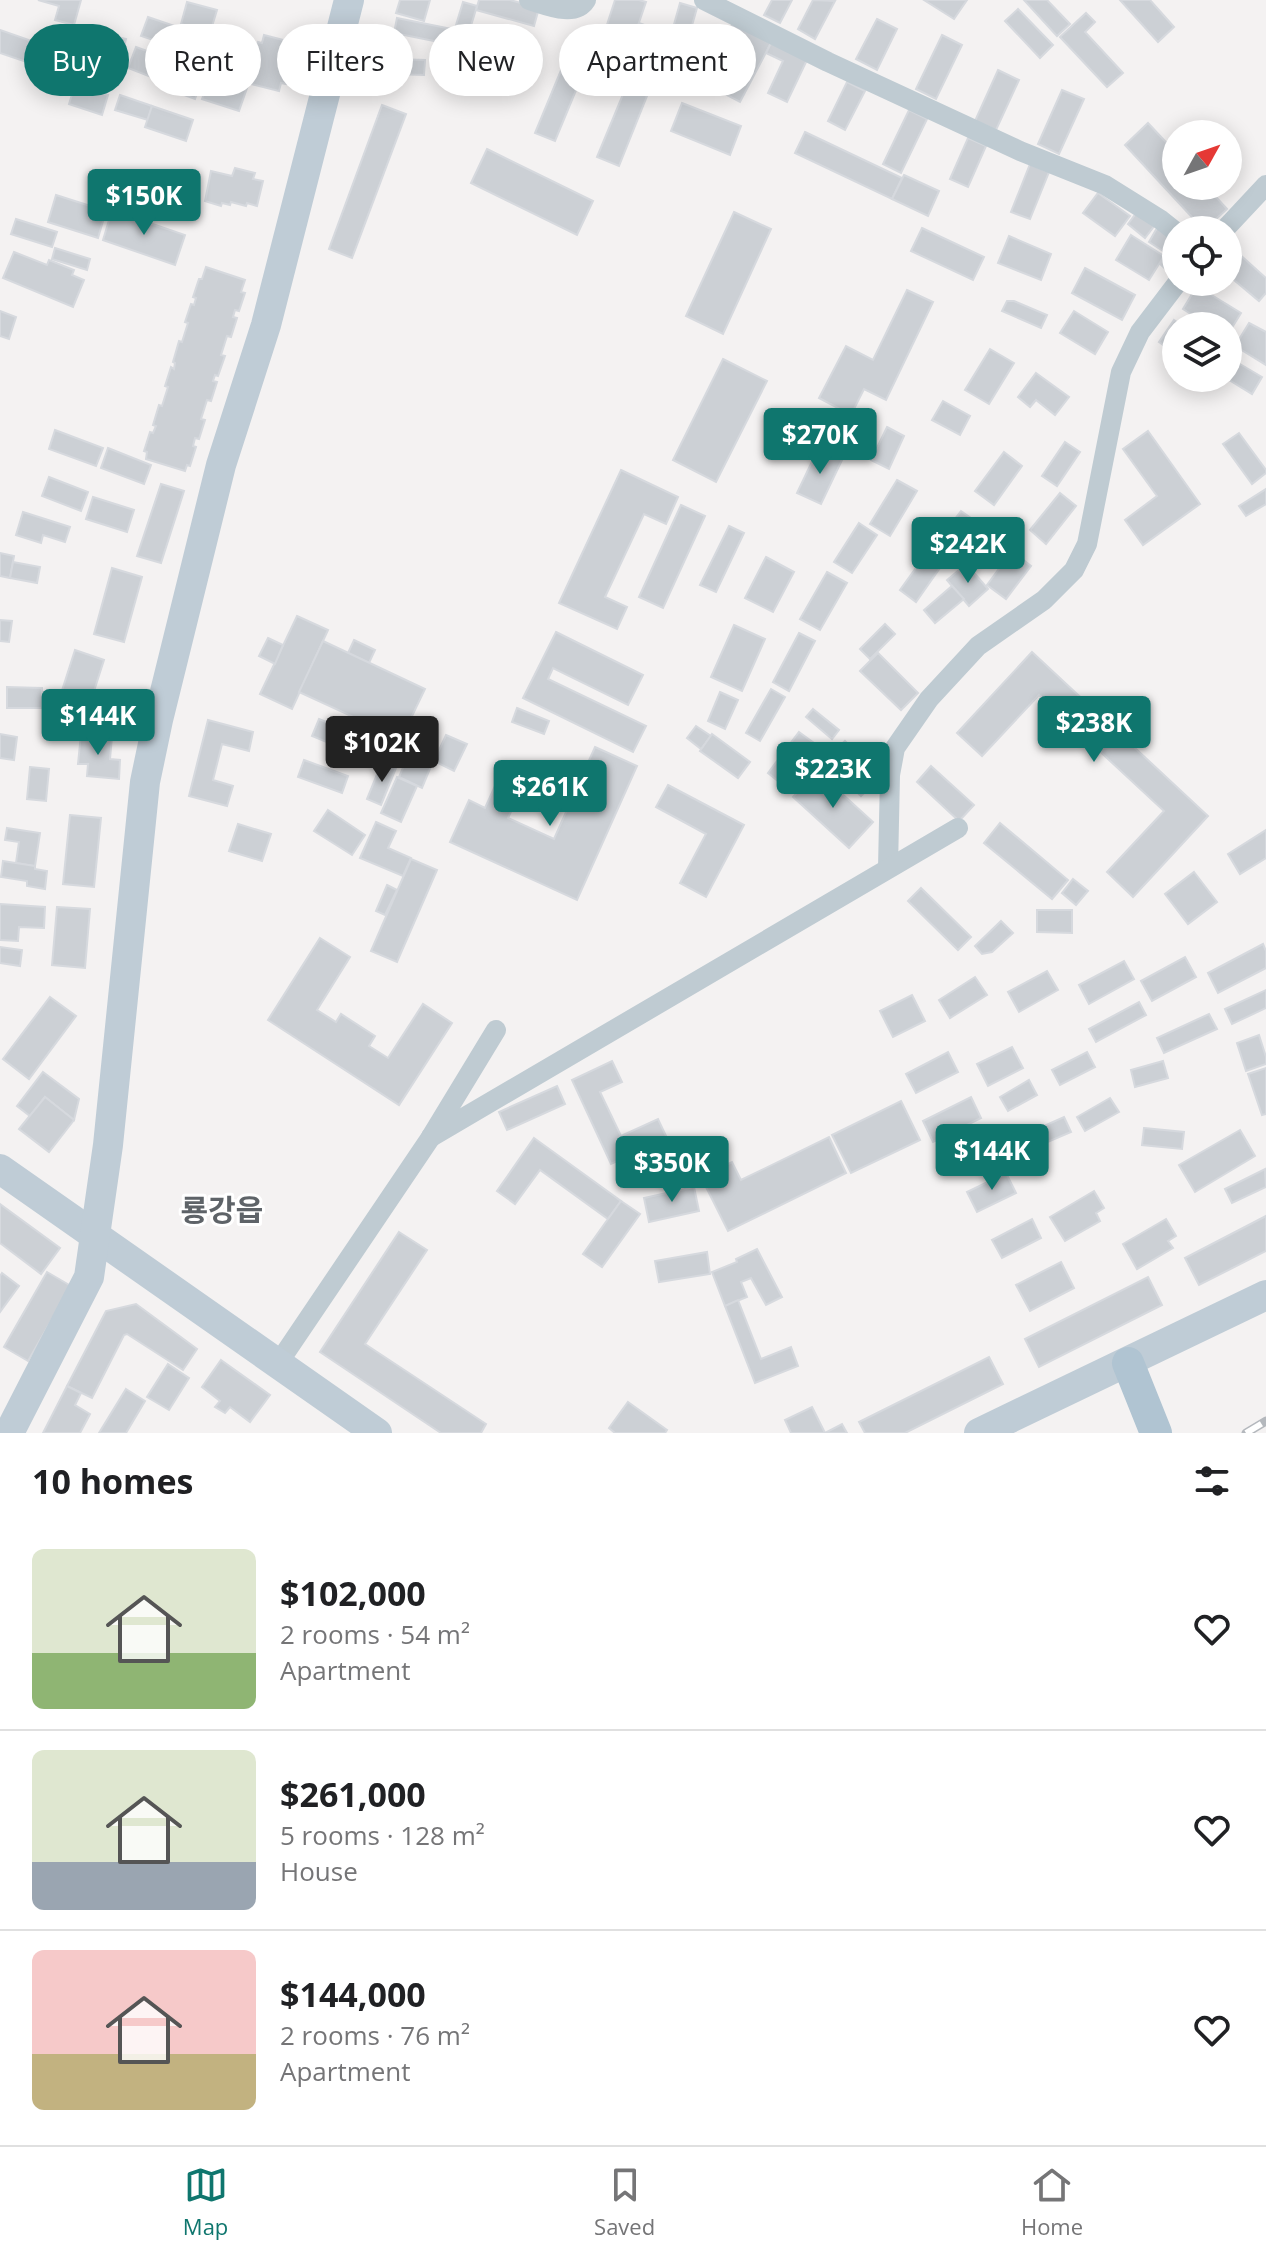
<!DOCTYPE html>
<meta charset="utf-8">
<style>
:root{--surface:#fff;--page:#f6f6f6;--text:#202124;--muted:#757577;--line:#e0e0e0;--accent:#0f766e}
body{margin:0;font-family:"Open Sans","Noto Sans KR",sans-serif;background:var(--page);color:var(--text);height:100vh;display:flex;flex-direction:column;font-size:30px;white-space:nowrap}
*{box-sizing:border-box;margin:0}
p{font-size:26px;color:var(--muted)}
.icon{flex:none;width:44px;height:44px;fill:none;stroke:currentColor;stroke-width:2;stroke-linecap:round;stroke-linejoin:round}
.map{position:relative;height:1433px;overflow:hidden}
.details{display:flex;flex-direction:column;background:var(--surface);flex:1}
.details>*{flex:none}
.banner{position:absolute;left:24px;top:24px;width:800px;height:72px;display:flex;gap:16px}
.needle{width:52px;rotate:50deg}
.buttons{position:absolute;left:1162px;top:120px;display:grid;gap:16px}
.buttons a{display:grid;place-items:center;width:80px;height:80px;border-radius:50%;background:var(--surface);box-shadow:0 4px 20px #0003;font-size:40px}
.price{position:absolute;translate:-50% -68px;padding:0 18px;border-radius:8px;background:var(--accent);color:#fff;font-size:26px;line-height:52px;filter:drop-shadow(0 2px 4px #0008)}
.price::after{content:'';position:absolute;left:50%;top:48px;width:24px;height:18px;margin-left:-12px;background:inherit;clip-path:polygon(0 0,100% 0,50% 100%)}
.price.current{background:#222;color:#fff}
ul{padding:0;list-style:none}
li{display:flex;align-items:center;gap:24px;height:200px;padding:0 32px}
li+li{border-top:2px solid var(--line)}
li span{display:grid;place-items:center;flex:none;width:224px;height:160px;border-radius:12px;color:#555}
li>.icon{margin-inline-start:auto}
span .icon{width:96px;height:96px;fill:#fffc;stroke-width:1}
li b{font-size:34px}
h2{display:flex;justify-content:space-between;align-items:center;height:96px;padding:0 32px;font-size:34px}
.pill{padding:0 28px;border-radius:36px;background:var(--surface);box-shadow:0 4px 20px #0003;font-size:28px;line-height:72px}
.pill.current{background:var(--accent);color:#fff}
.tab-bar{display:flex;justify-content:space-around;align-items:center;height:112px;border-top:2px solid var(--line);background:var(--surface);font-size:22px;color:var(--muted)}
.tab-bar a{display:grid;justify-items:center;gap:4px}
.tab-bar .current{color:var(--accent)}
.map>svg:first-child{display:block}
.building{fill:#ccd0d5;stroke:#d6d9de;stroke-width:2}
.lines{fill:none;stroke-linecap:round;stroke-linejoin:round}
.street{stroke:#bfcbd2;stroke-width:20}
.secondary{stroke:#bfccd6;stroke-width:30}
.primary{stroke:#b0c4d2;stroke-width:32}
.rail-casing{stroke:#b4b8bd;stroke-width:9}
.rail{stroke:#fff;stroke-width:6;stroke-dasharray:18;stroke-linecap:butt}
.labels{text-anchor:middle;stroke-width:6;stroke-linejoin:round;paint-order:stroke}
.district-label{font-size:30px;font-weight:bold;fill:#5e6368;stroke:#fff}
</style>
<div class="map">
<svg width="1266" height="1433" viewBox="0 0 1266 1433">
<rect width="100%" height="100%" fill="#f4f2f2"/>
<g class="building">
<path d="M38 0H81L74 25 55 20 59 6Z"/>
<path d="M400 0H430L424 21 396 13Z"/>
<path d="M479 0H510L539 8 534 26 476 10Z"/>
<path d="M615 0H639L646 2 630 49 602 40Z"/>
<path d="M772 0H792L780 23 764 15Z"/>
<path d="M813 0 835 1 815 39 798 29Z"/>
<path d="M924 0H967L954 19Z"/>
<path d="M1024 0H1047L1070 24 1057 36Z"/>
<path d="M1120 0H1150L1174 27 1158 42Z"/>
<path d="M187 2 217 10 210 33 181 24Z"/>
<path d="M463 2 477 6 470 29 456 25Z"/>
<path d="M680 3 697 8 679 71 662 67Z"/>
<path d="M1018 9 1053 45 1040 58 1005 21Z"/>
<path d="M1086 13 1095 22 1085 32 1123 73 1107 87 1060 37Z"/>
<path d="M148 17 183 29 177 48 141 36Z"/>
<path d="M397 18 462 31 459 46 394 33Z"/>
<path d="M877 19 897 29 877 70 856 59Z"/>
<path d="M639 23 653 28 647 46 633 41Z"/>
<path d="M733 23 771 43 740 102 727 95 745 59 721 46Z"/>
<path d="M84 29 126 39 121 60 79 49Z"/>
<path d="M0 30 69 54 62 74 0 53Z"/>
<path d="M183 32 210 41 205 55 178 46Z"/>
<path d="M264 35 291 42 289 50 294 51 291 63 286 62 284 70 289 72 286 84 281 83 279 91 251 84 253 75 249 74 252 62 256 63 259 55 254 54 258 42 262 43Z"/>
<path d="M375 35 397 38 392 74 370 71Z"/>
<path d="M942 35 962 45 936 99 916 89Z"/>
<path d="M771 43 807 60 787 102 768 93 783 61 766 53Z"/>
<path d="M136 47 172 60 164 82 128 68Z"/>
<path d="M394 59 425 60 424 75 392 74Z"/>
<path d="M172 60 205 72 195 99 162 87Z"/>
<path d="M564 63 584 71 555 141 535 133Z"/>
<path d="M998 70 1019 80 996 130 975 121Z"/>
<path d="M211 72 248 85 239 111 202 99Z"/>
<path d="M847 82 865 91 845 130 828 121Z"/>
<path d="M75 85 108 95 102 115 69 104Z"/>
<path d="M626 87 647 96 619 166 597 157Z"/>
<path d="M1062 90 1084 99 1059 154 1038 144Z"/>
<path d="M120 95 152 106 148 120 115 110Z"/>
<path d="M682 103 741 126 730 155 671 131Z"/>
<path d="M382 105 406 114 352 258 329 249Z"/>
<path d="M152 106 193 120 186 141 145 127Z"/>
<path d="M909 110 927 119 901 173 883 164Z"/>
<path d="M1148 123 1176 153V186H1206L1227 209 1204 230 1125 145Z"/>
<path d="M805 132 902 178 892 199 795 153Z"/>
<path d="M968 138 986 146 968 187 950 179Z"/>
<path d="M487 149 593 201 577 235 471 183Z"/>
<path d="M1030 164 1049 172 1030 219 1011 212Z"/>
<path d="M235 168 255 173 253 179 263 181 257 206 247 203 246 206 231 202 230 205 222 203 221 206 205 201 211 171 232 176Z"/>
<path d="M904 175 939 191 928 216 892 199Z"/>
<path d="M1098 193 1130 216 1115 236 1083 213Z"/>
<path d="M56 195 106 211 98 238 48 222Z"/>
<path d="M112 210 185 235 175 265 103 240Z"/>
<path d="M734 212 771 229 723 334 686 316Z"/>
<path d="M1137 212 1155 225 1145 238 1128 224Z"/>
<path d="M16 219 57 232 52 247 11 234Z"/>
<path d="M922 228 984 257 973 280 911 251Z"/>
<path d="M1157 228 1175 240 1166 253 1149 242Z"/>
<path d="M1131 235 1164 256 1149 280 1116 260Z"/>
<path d="M1009 236 1051 254 1041 280 998 263Z"/>
<path d="M1228 244 1266 278V293L1259 301 1228 275Z"/>
<path d="M1176 246V266L1170 273 1160 264Z"/>
<path d="M55 248 90 259 87 270 52 259Z"/>
<path d="M14 252 47 265 49 260 74 270 72 275 84 280 73 307 3 278Z"/>
<path d="M206 267 245 280 241 292 245 293 239 311 235 310 233 317 237 318 231 337 227 336 221 355 225 356 218 376 215 375 213 381 217 382 211 401 207 400 201 419 205 420 199 439 195 438 193 446 196 447 190 466 187 465 185 471 146 459 147 452 144 451 150 432 153 433 156 426 153 425 159 405 162 406 168 387 165 386 171 367 174 369 175 363 173 362 179 341 182 342 188 323 185 322 191 304 194 305 196 298 193 297 199 279H202Z"/>
<path d="M1085 268 1135 295 1122 320 1072 293Z"/>
<path d="M1197 286 1241 313 1228 334V326H1209L1183 309Z"/>
<path d="M907 290 933 302 886 400 864 389 851 415 819 398 846 346 873 360Z"/>
<path d="M1007 301H1014L1047 315 1041 328 1002 311Z"/>
<path d="M0 311 16 317 9 339 0 336Z"/>
<path d="M1074 311 1108 332 1095 354 1060 333Z"/>
<path d="M1174 320 1183 326H1176V354L1159 342Z"/>
<path d="M1249 323 1266 332V365L1235 346Z"/>
<path d="M990 349 1014 363 989 404 965 390Z"/>
<path d="M1228 357 1262 377 1252 394 1226 378H1228Z"/>
<path d="M723 359 767 381 716 482 673 460Z"/>
<path d="M1036 373 1069 397 1055 415 1036 400 1030 407 1018 397Z"/>
<path d="M943 401 970 416 960 435 932 420Z"/>
<path d="M887 427 904 436 889 469 871 460Z"/>
<path d="M55 430 103 448 96 466 49 449Z"/>
<path d="M1148 431 1200 504 1143 545 1125 520 1157 496 1123 449Z"/>
<path d="M1239 433 1266 470V473L1252 484 1223 444Z"/>
<path d="M1065 442 1080 452 1057 486 1042 476Z"/>
<path d="M108 448 151 465 144 484 101 468Z"/>
<path d="M818 449 842 460 821 504 797 493Z"/>
<path d="M1004 452 1022 466 994 505 975 491Z"/>
<path d="M621 470 678 497 666 524 644 514 605 597 627 607 617 629 559 603Z"/>
<path d="M49 477 88 492 81 511 42 496Z"/>
<path d="M897 480 917 491 890 536 870 524Z"/>
<path d="M161 484 184 491 161 563 137 556Z"/>
<path d="M1266 489V504L1246 516 1239 506Z"/>
<path d="M1060 493 1076 506 1046 544 1030 530Z"/>
<path d="M93 497 134 510 127 532 86 519Z"/>
<path d="M681 505 705 516 663 608 639 597Z"/>
<path d="M961 511 978 523 948 563 931 550Z"/>
<path d="M23 512 70 527 65 542 43 535 41 543 16 535Z"/>
<path d="M859 523 877 535 852 573 834 562Z"/>
<path d="M729 526 744 533 716 592 700 585Z"/>
<path d="M1012 551 1031 566 1006 599 987 585Z"/>
<path d="M0 553 14 556 10 578 0 576Z"/>
<path d="M926 554 942 565 916 602 900 590Z"/>
<path d="M766 557 794 572 773 612 745 598Z"/>
<path d="M13 562 40 567 37 583 10 578Z"/>
<path d="M969 567 988 589 969 606 947 580 960 569 963 572Z"/>
<path d="M112 568 142 577 124 642 94 634Z"/>
<path d="M827 572 847 583 820 630 800 619Z"/>
<path d="M952 586 964 599 935 623 924 610Z"/>
<path d="M297 616 328 630 292 709 260 694Z"/>
<path d="M0 620 12 621 9 642 0 641Z"/>
<path d="M885 624 895 634 870 659 860 649Z"/>
<path d="M734 625 765 639 742 691 711 677Z"/>
<path d="M556 632 643 675 628 705 553 668 548 679 646 726 633 752 523 698Z"/>
<path d="M799 633 815 641 789 691 773 682Z"/>
<path d="M268 638 283 645 275 664 259 656Z"/>
<path d="M354 640 375 650 369 663 348 653Z"/>
<path d="M323 641 425 689 401 739 299 692Z"/>
<path d="M75 650 104 660 86 716 57 706Z"/>
<path d="M1032 652 1208 816 1133 897 1107 872 1164 811 1039 695 982 756 957 733Z"/>
<path d="M878 653 918 693 901 710 860 671Z"/>
<path d="M7 687 42 688V708H7Z"/>
<path d="M771 689 785 697 760 741 746 733Z"/>
<path d="M720 692 738 700 725 729 708 721Z"/>
<path d="M517 708 549 721 544 734 512 722Z"/>
<path d="M813 709 839 730 832 739 806 717Z"/>
<path d="M319 719 353 733 346 750 312 736Z"/>
<path d="M208 720 253 732 249 751 222 744 213 780 233 786 227 806 189 796Z"/>
<path d="M696 726 711 736 701 749 687 738Z"/>
<path d="M356 731 393 748 388 760 351 744Z"/>
<path d="M799 732 814 743 783 785 768 773Z"/>
<path d="M0 734 17 737 14 760 0 758Z"/>
<path d="M81 734 112 737 110 759 120 760 119 779 87 776 88 764H78Z"/>
<path d="M712 734 750 762 738 778 700 751Z"/>
<path d="M446 735 467 744 454 771 434 761Z"/>
<path d="M845 741 881 776 861 796 825 761Z"/>
<path d="M595 747 637 766 577 900 450 842 469 800 485 808 499 777 522 788 508 818 554 839Z"/>
<path d="M411 749 434 759 422 788 399 777Z"/>
<path d="M304 760 348 776 342 793 298 777Z"/>
<path d="M382 762 396 768 381 805 367 799Z"/>
<path d="M931 766 974 805 959 821 917 782Z"/>
<path d="M30 767 49 769 46 801 27 799Z"/>
<path d="M817 771 873 822 849 848 793 797Z"/>
<path d="M397 777 417 786 401 822 381 813Z"/>
<path d="M668 785 744 825 706 897 680 883 706 834 656 807Z"/>
<path d="M328 810 365 835 352 855 314 831Z"/>
<path d="M70 815 101 818 94 887 63 884Z"/>
<path d="M376 822 396 831 388 848 411 858 403 876 360 858Z"/>
<path d="M1000 823 1068 880 1052 899 984 843Z"/>
<path d="M238 824 271 834 262 861 229 851Z"/>
<path d="M7 828 40 833 35 866 16 863 19 842 5 840Z"/>
<path d="M1266 830V858L1240 874 1228 854Z"/>
<path d="M411 859 437 870 397 962 371 951Z"/>
<path d="M3 861 35 866V869L47 871 45 889 27 886V881L1 877Z"/>
<path d="M1194 872 1217 902 1188 924 1165 894Z"/>
<path d="M1073 879 1088 891 1076 905 1062 893Z"/>
<path d="M387 885 397 890 385 915 376 911Z"/>
<path d="M921 888 971 937 958 950 908 901Z"/>
<path d="M0 904 45 907 44 928 19 927 18 941 0 940Z"/>
<path d="M57 907 90 909 85 968 52 965Z"/>
<path d="M1037 910H1072V933L1037 932Z"/>
<path d="M1001 921 1013 933 992 952 982 954 975 946Z"/>
<path d="M320 938 350 957 317 1010 336 1022 341 1014 375 1036 369 1046 388 1058 423 1004 452 1023 399 1105 268 1020Z"/>
<path d="M1263 944 1266 951V968L1218 993 1208 973Z"/>
<path d="M0 947 22 950 20 966 0 963Z"/>
<path d="M1185 957 1196 977 1152 1001 1141 981Z"/>
<path d="M1124 961 1134 979 1089 1004 1079 985Z"/>
<path d="M1047 971 1058 990 1019 1012 1008 992Z"/>
<path d="M975 977 987 995 950 1018 939 1000Z"/>
<path d="M1266 990V1008L1232 1024 1225 1009Z"/>
<path d="M912 995 925 1021 893 1037 880 1011Z"/>
<path d="M50 997 76 1016 29 1079 3 1059Z"/>
<path d="M1139 1002 1146 1015 1096 1042 1089 1029Z"/>
<path d="M1209 1014 1217 1029 1164 1053 1157 1038Z"/>
<path d="M1259 1035 1266 1057V1064L1246 1071 1237 1043Z"/>
<path d="M1012 1047 1023 1068 988 1086 977 1064Z"/>
<path d="M948 1052 958 1072 916 1093 906 1074Z"/>
<path d="M1087 1052 1095 1067 1060 1085 1052 1070Z"/>
<path d="M612 1061 622 1082 600 1092 621 1136 658 1119 667 1138 611 1164 572 1080Z"/>
<path d="M1163 1061 1168 1078 1135 1087 1131 1070Z"/>
<path d="M1266 1068V1114L1262 1115 1248 1074Z"/>
<path d="M43 1072 79 1099 74 1120 45 1097 30 1116 17 1106Z"/>
<path d="M1029 1080 1037 1095 1008 1111 1000 1097Z"/>
<path d="M557 1086 565 1104 507 1130 499 1112Z"/>
<path d="M45 1097 74 1120 49 1152 19 1129Z"/>
<path d="M971 1097 981 1118 933 1142 923 1121Z"/>
<path d="M1110 1098 1119 1112 1085 1131 1077 1117Z"/>
<path d="M901 1101 920 1140 851 1173 832 1135Z"/>
<path d="M1064 1117 1071 1132 1043 1144 1037 1129Z"/>
<path d="M1144 1128 1184 1132 1182 1149 1142 1145Z"/>
<path d="M1240 1130 1255 1156 1195 1192 1179 1165Z"/>
<path d="M829 1137 846 1173 728 1231 701 1177 732 1162 741 1180Z"/>
<path d="M1024 1137 1031 1152 992 1171 985 1156Z"/>
<path d="M534 1138 621 1201 608 1219 540 1170 515 1204 497 1191Z"/>
<path d="M1265 1169 1266 1187 1232 1203 1225 1189Z"/>
<path d="M1006 1173 1016 1193 977 1212 967 1192Z"/>
<path d="M694 1187 699 1211 649 1222 644 1198Z"/>
<path d="M1094 1191 1104 1208 1096 1213 1100 1221 1065 1241 1050 1217Z"/>
<path d="M621 1201 640 1214 602 1267 583 1254Z"/>
<path d="M0 1204 60 1248 41 1274 0 1243Z"/>
<path d="M1266 1216V1251L1199 1285 1185 1258Z"/>
<path d="M1032 1219 1041 1238 1002 1258 992 1240Z"/>
<path d="M1166 1219 1176 1236 1168 1241 1173 1248 1137 1269 1123 1244Z"/>
<path d="M399 1232 427 1250 365 1344 486 1424 481 1433H441L320 1352Z"/>
<path d="M757 1249 782 1297 766 1305 751 1278 741 1282 747 1297 725 1306 712 1272 737 1262 736 1259Z"/>
<path d="M707 1252 710 1274 659 1282 655 1261Z"/>
<path d="M1061 1262 1074 1288 1030 1311 1016 1285Z"/>
<path d="M47 1272 71 1286 28 1361 4 1347Z"/>
<path d="M2 1273 19 1286 0 1312V1276Z"/>
<path d="M1148 1277 1162 1305 1039 1367 1025 1339Z"/>
<path d="M738 1300 761 1359 791 1347 798 1366 755 1383 725 1306Z"/>
<path d="M136 1304 197 1349 183 1370 127 1334 124 1335 92 1398 67 1386 106 1311Z"/>
<path d="M989 1357 1003 1384 905 1433H865L859 1422Z"/>
<path d="M221 1360 270 1395 250 1422 230 1407 225 1413 215 1407 220 1401 202 1387Z"/>
<path d="M168 1364 189 1378 169 1410 147 1397Z"/>
<path d="M67 1386 81 1393 75 1405 90 1414 80 1433H43Z"/>
<path d="M126 1389 145 1401 126 1433H99Z"/>
<path d="M628 1402 667 1430 665 1433H615L609 1428Z"/>
<path d="M812 1407 825 1433 842 1424 847 1433H791L785 1420Z"/>
</g>
<g class="lines">
<g class="street">
<path d="M529 0C546 5 575 18 586 0"/>
<path d="M704 0 828 62 1020 151 1105 185 1161 220 1176 232"/>
<path d="M1224 230 1266 185"/>
<path d="M888 868 890 775 895 748 929 699 978 646 1044 600 1074 570 1087 544 1121 372 1140 332 1178 282"/>
<path d="M431 1137 958 828"/>
<path d="M277 1365 431 1137 496 1030"/>
</g>
<g class="secondary">
<path d="M0 1169 377 1433"/>
<path d="M9 1433 89 1277 108 1145 145 782 158 720 221 465 266 325 349 0"/>
<path d="M979 1433 1266 1295"/>
</g>
<path class="primary" d="M1128 1363 1156 1433"/>
<g class="rail-casing">
<path id="rail" d="M1246 1433 1266 1421"/>
</g>
<use href="#rail" class="rail"/>
</g>
<g class="labels">
<g class="district-label">
<text x="222" y="1221">룡강읍</text>
</g>
</g>
</svg>
<div class="buttons">
<a><svg class="needle" viewBox="-14 -14 28 28"><path d="M0-13l5 13h-10z" fill="#e53935"/><path d="M0 13l5-13h-10z" fill="#757577"/></svg></a>
<a><svg class="icon" aria-label="locate" viewBox="0 0 24 24"><circle cx="12" cy="12" r="6"/><path d="M12 2v4M12 18v4M2 12h4M18 12h4"/></svg></a>
<a><svg class="icon" aria-label="layers" viewBox="0 0 24 24"><path d="M12 4l9 5-9 5-9-5zM3 14l9 5 9-5"/></svg></a>
</div>
<b class="price" style="left:144px;top:237px">$150K</b>
<b class="price" style="left:820px;top:476px">$270K</b>
<b class="price" style="left:968px;top:585px">$242K</b>
<b class="price" style="left:98px;top:757px">$144K</b>
<b class="price" style="left:1094px;top:764px">$238K</b>
<b class="price current" style="left:382px;top:784px">$102K</b>
<b class="price" style="left:833px;top:810px">$223K</b>
<b class="price" style="left:550px;top:828px">$261K</b>
<b class="price" style="left:992px;top:1192px">$144K</b>
<b class="price" style="left:672px;top:1204px">$350K</b>
<div class="banner">
<a class="pill current">Buy</a>
<a class="pill">Rent</a>
<a class="pill">Filters</a>
<a class="pill">New</a>
<a class="pill">Apartment</a>
</div>
</div>
<section class="details">
<h2>10 homes<svg class="icon" aria-label="filters" viewBox="0 0 24 24"><path d="M4 7h16M4 17h16"/><circle cx="9" cy="7" r="2"/><circle cx="15" cy="17" r="2"/></svg></h2>
<ul>
<li><span style="background:linear-gradient(#dfe7d0 65%,#8fb573 0)"><svg class="icon" aria-label="home" viewBox="0 0 24 24"><path d="M3 11l9-7 9 7M6 9v11h12V9"/></svg></span><div><b>$102,000</b><p>2 rooms · 54 m²</p><p>Apartment</p></div><svg class="icon" aria-label="heart" viewBox="0 0 24 24"><path d="M12 20l-8-8c-3-5 5-10 8-4 3-6 11-1 8 4z"/></svg></li>
<li><span style="background:linear-gradient(#dfe7d0 70%,#9aa5b1 0)"><svg class="icon" aria-label="home" viewBox="0 0 24 24"><path d="M3 11l9-7 9 7M6 9v11h12V9"/></svg></span><div><b>$261,000</b><p>5 rooms · 128 m²</p><p>House</p></div><svg class="icon" aria-label="heart" viewBox="0 0 24 24"><path d="M12 20l-8-8c-3-5 5-10 8-4 3-6 11-1 8 4z"/></svg></li>
<li><span style="background:linear-gradient(#f6c9c9 65%,#c2b280 0)"><svg class="icon" aria-label="home" viewBox="0 0 24 24"><path d="M3 11l9-7 9 7M6 9v11h12V9"/></svg></span><div><b>$144,000</b><p>2 rooms · 76 m²</p><p>Apartment</p></div><svg class="icon" aria-label="heart" viewBox="0 0 24 24"><path d="M12 20l-8-8c-3-5 5-10 8-4 3-6 11-1 8 4z"/></svg></li>
</ul>
</section>
<nav class="tab-bar">
<a class="current"><svg class="icon" aria-label="map" viewBox="0 0 24 24"><path d="M3 6l6-2 6 2 6-2v14l-6 2-6-2-6 2zM9 4v14M15 6v14"/></svg>Map</a>
<a><svg class="icon" aria-label="saved" viewBox="0 0 24 24"><path d="M7 4h10v16l-5-4-5 4z"/></svg>Saved</a>
<a><svg class="icon" aria-label="home" viewBox="0 0 24 24"><path d="M3 11l9-7 9 7M6 9v11h12V9"/></svg>Home</a>
</nav>
